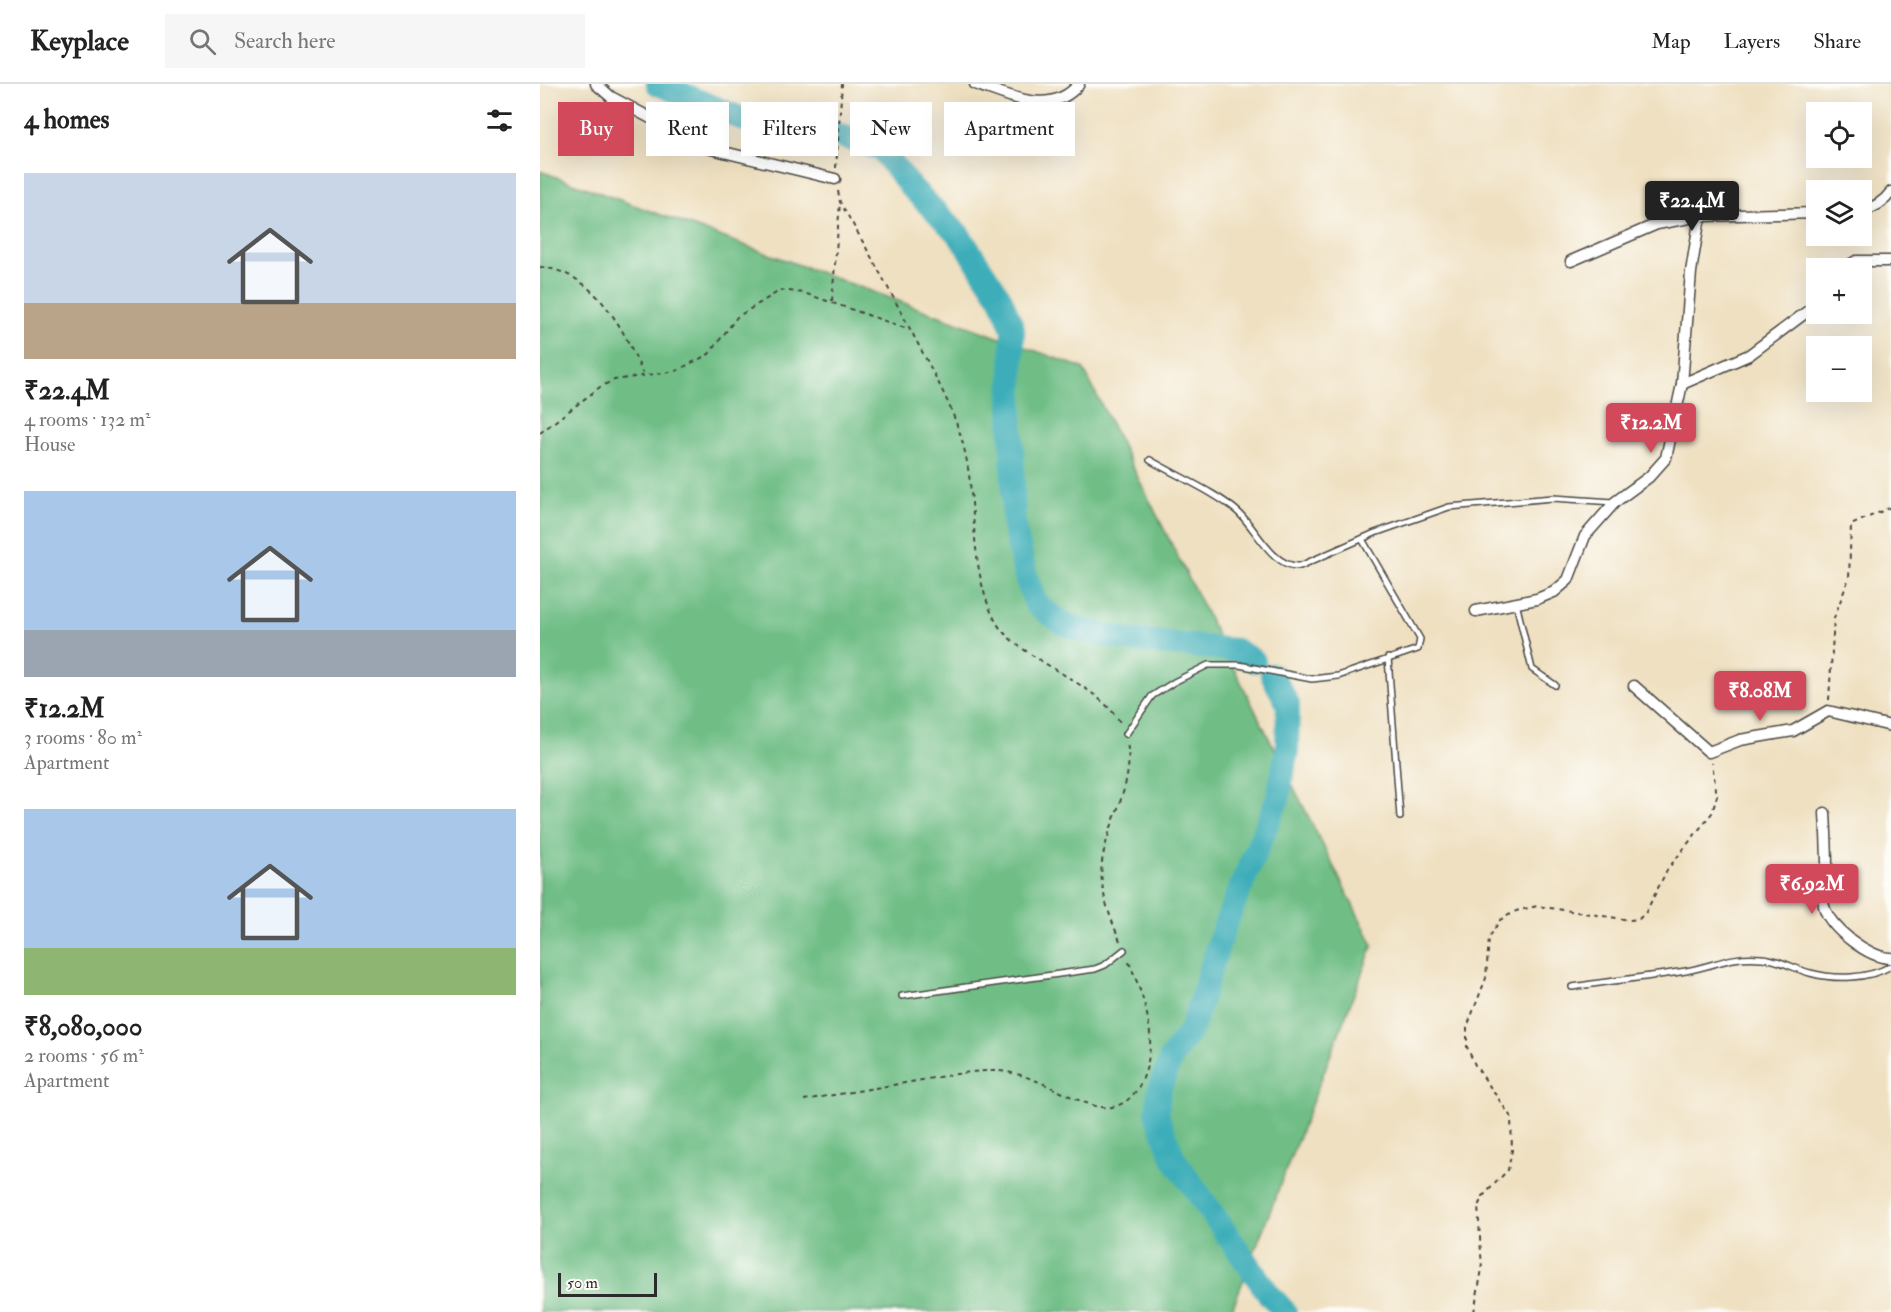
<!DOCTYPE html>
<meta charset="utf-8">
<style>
:root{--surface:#fff;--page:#f6f6f6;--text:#222;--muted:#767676;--line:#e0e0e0;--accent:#d1495b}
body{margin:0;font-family:"IM FELL Double Pica",serif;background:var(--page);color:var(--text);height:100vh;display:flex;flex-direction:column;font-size:22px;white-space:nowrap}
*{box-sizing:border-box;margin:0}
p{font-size:20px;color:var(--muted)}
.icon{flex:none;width:33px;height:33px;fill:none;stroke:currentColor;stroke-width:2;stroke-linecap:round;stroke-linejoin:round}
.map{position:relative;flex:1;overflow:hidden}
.details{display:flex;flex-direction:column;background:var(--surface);width:540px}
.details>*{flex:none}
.guide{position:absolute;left:18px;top:18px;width:570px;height:54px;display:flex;gap:12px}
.fabs{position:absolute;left:1266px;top:18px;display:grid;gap:12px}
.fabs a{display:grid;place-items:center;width:66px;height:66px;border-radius:0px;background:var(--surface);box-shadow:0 6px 24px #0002;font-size:30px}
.scale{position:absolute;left:18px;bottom:15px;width:99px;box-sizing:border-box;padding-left:6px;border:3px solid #2b2b2b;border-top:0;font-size:16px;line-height:21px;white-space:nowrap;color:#2b2b2b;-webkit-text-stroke:4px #fdfcf7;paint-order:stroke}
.price{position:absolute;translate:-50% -51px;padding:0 14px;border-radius:6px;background:var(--accent);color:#fff;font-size:20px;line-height:39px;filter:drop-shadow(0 2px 3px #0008)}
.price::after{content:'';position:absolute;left:50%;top:36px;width:18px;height:14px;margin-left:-9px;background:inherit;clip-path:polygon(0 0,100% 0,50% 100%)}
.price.on{background:#222;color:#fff}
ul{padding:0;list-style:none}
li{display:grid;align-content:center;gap:12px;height:318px;padding:0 24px}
li span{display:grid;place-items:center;height:186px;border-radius:0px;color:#555}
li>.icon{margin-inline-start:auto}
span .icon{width:108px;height:108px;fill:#fffc;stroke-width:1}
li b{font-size:26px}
h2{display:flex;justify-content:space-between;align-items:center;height:72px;padding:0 24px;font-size:26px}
.chip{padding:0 21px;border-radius:0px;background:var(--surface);box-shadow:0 6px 24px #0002;font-size:21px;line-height:54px}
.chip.on{background:var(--accent);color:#fff}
header{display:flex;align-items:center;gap:36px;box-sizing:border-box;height:84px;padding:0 30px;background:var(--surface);border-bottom:2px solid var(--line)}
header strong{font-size:28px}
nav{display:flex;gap:33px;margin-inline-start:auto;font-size:21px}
.search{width:420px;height:54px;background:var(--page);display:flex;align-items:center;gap:15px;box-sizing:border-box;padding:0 21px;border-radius:0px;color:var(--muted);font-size:22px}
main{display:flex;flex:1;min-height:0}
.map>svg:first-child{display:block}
.forest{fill:#6fbe86;stroke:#4d7458;stroke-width:1.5}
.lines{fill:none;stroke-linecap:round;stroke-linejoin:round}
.river{stroke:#3eaeb9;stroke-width:24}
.service-casing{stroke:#484642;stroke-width:8}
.minor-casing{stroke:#484642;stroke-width:13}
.path{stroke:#484642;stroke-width:2;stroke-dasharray:4.5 4.5;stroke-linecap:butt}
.service{stroke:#fff;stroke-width:5}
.minor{stroke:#fff;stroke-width:10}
</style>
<header>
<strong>Keyplace</strong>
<div class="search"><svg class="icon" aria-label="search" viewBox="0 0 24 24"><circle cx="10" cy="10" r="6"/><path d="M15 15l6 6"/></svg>Search here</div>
<nav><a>Map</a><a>Layers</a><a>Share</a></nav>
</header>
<main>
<section class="details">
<h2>4 homes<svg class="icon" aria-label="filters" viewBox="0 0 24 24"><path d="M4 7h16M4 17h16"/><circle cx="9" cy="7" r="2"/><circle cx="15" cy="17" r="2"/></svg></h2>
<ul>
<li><span style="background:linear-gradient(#c9d6e8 70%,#b9a48a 0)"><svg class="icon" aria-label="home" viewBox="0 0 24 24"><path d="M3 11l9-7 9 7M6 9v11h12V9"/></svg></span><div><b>₹22.4M</b><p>4 rooms · 132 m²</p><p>House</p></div></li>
<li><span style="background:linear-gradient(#a9c7e8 75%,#9aa5b1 0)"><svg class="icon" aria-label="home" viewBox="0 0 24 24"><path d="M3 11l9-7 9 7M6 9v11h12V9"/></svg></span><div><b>₹12.2M</b><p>3 rooms · 80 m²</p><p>Apartment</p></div></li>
<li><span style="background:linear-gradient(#a9c7e8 75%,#8fb573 0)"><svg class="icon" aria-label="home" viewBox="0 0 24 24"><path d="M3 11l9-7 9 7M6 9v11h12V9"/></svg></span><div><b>₹8,080,000</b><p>2 rooms · 56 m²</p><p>Apartment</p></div></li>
</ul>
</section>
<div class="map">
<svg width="1351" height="1228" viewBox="0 0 1351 1228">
<rect width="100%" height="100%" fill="#fdfcf7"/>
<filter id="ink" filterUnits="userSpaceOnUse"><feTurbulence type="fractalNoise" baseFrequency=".0167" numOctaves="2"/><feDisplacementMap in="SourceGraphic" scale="12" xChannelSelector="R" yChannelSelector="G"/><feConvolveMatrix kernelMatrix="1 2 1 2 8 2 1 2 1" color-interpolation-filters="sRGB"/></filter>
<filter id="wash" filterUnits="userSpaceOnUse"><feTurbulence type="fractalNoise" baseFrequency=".008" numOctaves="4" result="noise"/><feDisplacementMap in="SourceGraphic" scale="24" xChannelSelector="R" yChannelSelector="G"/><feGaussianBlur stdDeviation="1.35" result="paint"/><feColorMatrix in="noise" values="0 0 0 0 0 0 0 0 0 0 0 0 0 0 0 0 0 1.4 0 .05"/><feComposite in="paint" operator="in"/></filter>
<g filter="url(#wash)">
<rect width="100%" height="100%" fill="#efe0c1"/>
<path class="forest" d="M0 87 543 284 833 861 691 1228H0Z"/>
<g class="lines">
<g class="river">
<path d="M118 0 222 43H273L341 65 370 102 419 151 461 215 473 245 471 326 474 442 486 493 496 520 522 539 548 548 589 556 696 566 714 577"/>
<path d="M732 591 748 620 747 666 738 714 683 846 652 944 631 974 619 1007 617 1032 634 1075 728 1209 745 1228"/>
</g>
</g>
</g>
<g filter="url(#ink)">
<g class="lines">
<g class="service-casing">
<g id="service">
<path d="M610 376C635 391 679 410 699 429 717 446 733 484 760 482L835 449 909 423 1013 414 1073 418"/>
<path d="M976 519 992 585 1015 601"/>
<path d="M848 574 860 733"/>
<path d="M586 650 612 612 634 598 668 581H699L772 595 798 592 878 565 880 555 822 455"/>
<path d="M1032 903C1070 897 1108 893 1146 887 1175 882 1190 871 1222 874 1239 875 1254 885 1270 889 1296 896 1328 895 1351 882"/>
<path d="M362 912 555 885 565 881 584 866"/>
</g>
</g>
<g class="minor-casing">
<g id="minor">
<path d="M56 0 71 13 167 64 295 95"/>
<path d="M435 0C469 11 511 34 539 0"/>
<path d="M1322 127C1333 124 1344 118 1351 108"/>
<path d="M1031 177 1117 140 1160 132 1276 129"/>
<path d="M1304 184 1316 177H1351"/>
<path d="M1142 300 1209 271 1276 221"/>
<path d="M936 527 997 515 1014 508 1028 496 1045 452 1075 418 1109 393 1126 374 1142 300 1151 188 1160 132"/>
<path d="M1094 602 1169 668 1200 656 1253 647 1288 627 1351 642"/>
<path d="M1285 729C1286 747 1287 766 1287 785 1287 797 1281 810 1284 822 1289 844 1329 874 1351 874"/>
</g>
</g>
<g class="path">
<path d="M296 84 302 0"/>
<path d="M298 107 300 118C327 164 352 211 377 258 393 288 411 320 421 353 439 411 427 483 455 536 475 575 558 597 581 640"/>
<path d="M0 183C55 188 84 245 103 290"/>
<path d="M292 217 300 118"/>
<path d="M0 349 60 303 74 296 136 287 169 270 197 233 241 206 264 209 371 246"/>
<path d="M1289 616 1294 534 1309 494 1311 441 1351 423"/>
<path d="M580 857C569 831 557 800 563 772 570 734 595 699 587 659"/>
<path d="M264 1016C301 1010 339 1003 377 997 404 992 431 986 458 987 492 989 521 1011 552 1021 596 1035 612 984 610 950 608 925 598 899 588 876"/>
<path d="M934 1228 942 1185 938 1122 943 1112 968 1086 972 1066 971 1033 935 981 927 963V943L946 894 949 854 960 836 976 827 997 822 1090 836 1099 835 1106 828 1127 786 1172 729 1177 712 1172 679"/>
</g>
<use href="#service" class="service"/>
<use href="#minor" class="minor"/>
</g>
</g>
</svg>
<div class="fabs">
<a><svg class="icon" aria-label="locate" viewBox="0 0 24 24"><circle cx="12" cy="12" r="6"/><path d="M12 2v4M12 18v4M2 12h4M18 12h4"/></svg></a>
<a><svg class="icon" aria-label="layers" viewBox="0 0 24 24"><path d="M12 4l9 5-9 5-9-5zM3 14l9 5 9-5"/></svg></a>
<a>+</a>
<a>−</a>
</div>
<div class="scale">50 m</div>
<b class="price on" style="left:1152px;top:148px">₹22.4M</b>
<b class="price" style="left:1111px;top:370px">₹12.2M</b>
<b class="price" style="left:1220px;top:638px">₹8.08M</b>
<b class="price" style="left:1272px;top:831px">₹6.92M</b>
<div class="guide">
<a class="chip on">Buy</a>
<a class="chip">Rent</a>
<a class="chip">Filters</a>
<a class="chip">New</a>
<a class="chip">Apartment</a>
</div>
</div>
</main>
